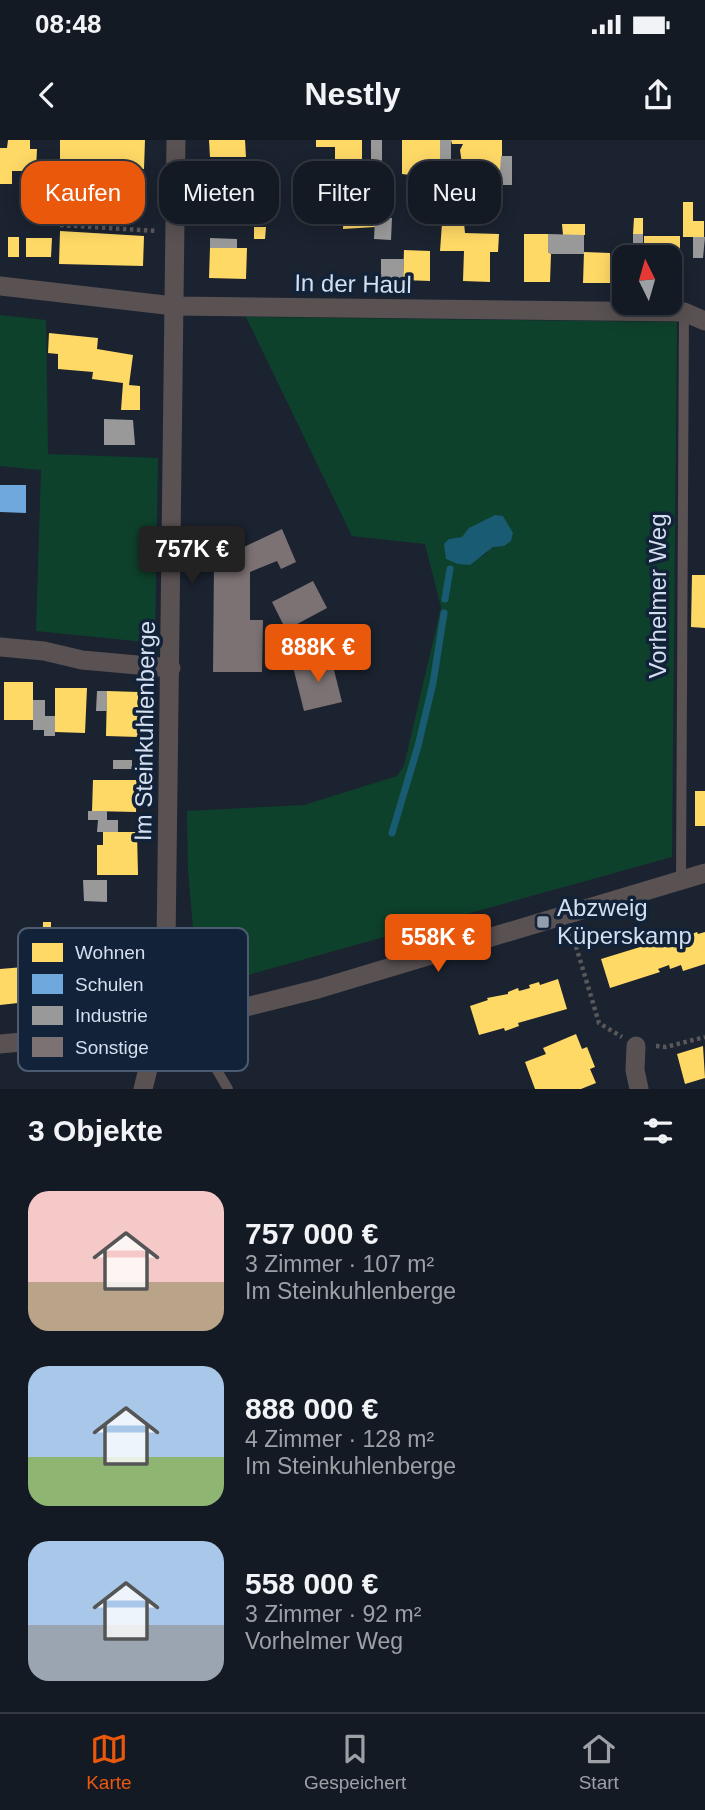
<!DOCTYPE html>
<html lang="de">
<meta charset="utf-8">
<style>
:root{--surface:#141a24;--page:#1d232c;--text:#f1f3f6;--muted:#9da1a6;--line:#333841;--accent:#ea580c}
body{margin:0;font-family:Helvetica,sans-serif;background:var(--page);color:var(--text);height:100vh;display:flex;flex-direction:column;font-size:26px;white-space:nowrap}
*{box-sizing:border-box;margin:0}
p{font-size:23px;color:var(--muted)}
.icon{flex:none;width:38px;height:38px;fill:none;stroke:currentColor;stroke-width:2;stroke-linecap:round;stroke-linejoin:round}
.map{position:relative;height:949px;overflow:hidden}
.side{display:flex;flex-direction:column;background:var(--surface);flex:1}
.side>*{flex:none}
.top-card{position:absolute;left:21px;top:21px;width:663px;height:63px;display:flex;gap:14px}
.needle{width:46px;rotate:355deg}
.tools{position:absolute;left:612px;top:105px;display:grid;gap:14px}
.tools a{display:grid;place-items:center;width:70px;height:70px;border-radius:14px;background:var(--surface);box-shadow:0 4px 18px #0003,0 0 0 2px var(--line);font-size:35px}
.price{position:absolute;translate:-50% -60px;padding:0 16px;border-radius:7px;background:var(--accent);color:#fff;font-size:23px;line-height:46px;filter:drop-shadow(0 2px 4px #0008)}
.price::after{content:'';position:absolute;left:50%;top:42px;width:21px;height:16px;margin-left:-10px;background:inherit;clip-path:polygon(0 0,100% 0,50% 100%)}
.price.selected{background:#222;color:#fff}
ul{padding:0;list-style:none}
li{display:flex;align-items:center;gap:21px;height:175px;padding:0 28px}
li span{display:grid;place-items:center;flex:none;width:196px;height:140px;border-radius:21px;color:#555}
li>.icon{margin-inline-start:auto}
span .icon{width:84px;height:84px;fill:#fffc;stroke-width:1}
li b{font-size:30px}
h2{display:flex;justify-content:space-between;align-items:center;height:84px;padding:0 28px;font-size:30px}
.tag{padding:0 24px;border-radius:21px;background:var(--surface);box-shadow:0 4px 18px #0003,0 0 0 2px var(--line);font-size:24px;line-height:63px}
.tag.selected{background:var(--accent);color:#fff}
.status{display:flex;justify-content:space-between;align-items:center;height:49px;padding:0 35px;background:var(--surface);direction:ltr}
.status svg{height:19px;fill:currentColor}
header{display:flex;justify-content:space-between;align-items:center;height:91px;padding:0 28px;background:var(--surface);font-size:32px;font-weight:700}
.tab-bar{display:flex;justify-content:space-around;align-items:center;height:98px;border-top:2px solid var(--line);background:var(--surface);font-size:19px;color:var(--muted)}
.tab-bar a{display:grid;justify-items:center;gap:4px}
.tab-bar .selected{color:var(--accent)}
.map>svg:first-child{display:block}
.green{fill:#0e412c;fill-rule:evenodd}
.water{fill:#195b72}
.homes{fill:#ffd966}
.schools{fill:#6fa8dc}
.industry{fill:#999}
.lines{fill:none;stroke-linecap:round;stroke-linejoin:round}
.stream{stroke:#195b72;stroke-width:7}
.building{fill:#7c7273}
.path{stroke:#5a575a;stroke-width:4.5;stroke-dasharray:3.5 3.5;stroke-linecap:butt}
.service{stroke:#595152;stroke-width:10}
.minor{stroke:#595152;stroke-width:19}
.poi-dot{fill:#939dac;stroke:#122239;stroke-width:2.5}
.labels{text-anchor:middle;stroke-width:7;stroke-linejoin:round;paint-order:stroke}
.street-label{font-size:24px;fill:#d4dfef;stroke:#122239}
.poi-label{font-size:24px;fill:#d4dfef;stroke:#122239;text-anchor:start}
.key{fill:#122239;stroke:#4c5b70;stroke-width:2}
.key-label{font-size:19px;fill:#d4dfef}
</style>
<div class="status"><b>08:48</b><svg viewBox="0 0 49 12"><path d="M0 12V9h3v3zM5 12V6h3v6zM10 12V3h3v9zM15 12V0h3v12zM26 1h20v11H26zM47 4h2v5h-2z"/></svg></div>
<header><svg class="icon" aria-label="back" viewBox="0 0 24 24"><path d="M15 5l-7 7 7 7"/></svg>Nestly<svg class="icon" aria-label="share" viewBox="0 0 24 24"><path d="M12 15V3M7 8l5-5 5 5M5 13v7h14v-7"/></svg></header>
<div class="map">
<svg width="705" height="949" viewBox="0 0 705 949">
<rect width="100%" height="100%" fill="#1b2330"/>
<g class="green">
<path d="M0 175 46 180 48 314 158 318 155 503 36 491 41 330 0 326Z"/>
<path d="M246 177 677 182 672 717 219 843 208 841 195 812 188 731 187 671 304 665 397 636 404 626 441 467 425 404 352 396ZM467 393H513C509 407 503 402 492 408 489 409 487 413 484 415 472 423 459 424 446 419L449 399 462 397Z"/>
</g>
<path class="water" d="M495 375 503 376 513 393 511 401 504 406 493 407 470 425 458 424 446 419 444 404 449 399 462 397 469 388Z"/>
<g class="homes">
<path d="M8 0H30V9H37L36 31H12V44H0V8H7Z"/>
<path d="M60 0H145L144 29 112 28V24L60 23Z"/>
<path d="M209 0H245L246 17H210Z"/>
<path d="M316 0H362V29H335V7H316Z"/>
<path d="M402 0H440V33H427V37L402 34Z"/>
<path d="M451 0H502V30L463 31 460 10 463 4H452Z"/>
<path d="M210 47H238L237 79H210Z"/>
<path d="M345 51H375V87L343 89Z"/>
<path d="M683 62H693V81H704V97H683Z"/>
<path d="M634 78H643V94H633Z"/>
<path d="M442 83H464L465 93 499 94 498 112H490V142L463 141 464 111H440Z"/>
<path d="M562 84H585V95H563Z"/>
<path d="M254 87H266L265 99H254Z"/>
<path d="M60 91 144 96 143 126 59 124Z"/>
<path d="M524 94H548V112L551 114 550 142H524Z"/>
<path d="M644 96H680V113H670V117H644Z"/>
<rect x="8" y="97" width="11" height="20"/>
<path d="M26 98H52L51 117H26Z"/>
<path d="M210 108H247L246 139 209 138Z"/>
<path d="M404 110 430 111V141L403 140Z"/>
<path d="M584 112 610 113V143H583Z"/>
<path d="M49 193 98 198 97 209 133 215 129 245 140 246V270H121L123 243 92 239 93 232 58 229V214L48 213Z"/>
<path d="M692 435H705V488L691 487Z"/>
<rect x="4" y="542" width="29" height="38"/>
<path d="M55 548H87L85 593 55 592Z"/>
<path d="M107 551 138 552V597L106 596Z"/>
<path d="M93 640H137L136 672 92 671Z"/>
<rect x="695" y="651" width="10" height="35"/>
<path d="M103 692H137L138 735H97V705H103Z"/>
<path d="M43 782H51V825H42Z"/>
<path d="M697 792 698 794 705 792V824L683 831 681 825 670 829 669 825 658 829 660 832 610 848 601 819 663 800 664 804Z"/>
<path d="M24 827 27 862 0 865V829Z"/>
<path d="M558 839 567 869 518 883 519 886 505 891 504 888 479 895 470 866 488 860 487 858 508 854V852L518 848 519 851 530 848 529 845 539 842 540 845Z"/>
<path d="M576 894 582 909 587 907 595 927 590 929 596 943 581 949H535L525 922 546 914 543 908Z"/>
<path d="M703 906 705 938 685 944 677 914Z"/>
</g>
<path class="schools" d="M0 345H26V373L0 372Z"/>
<g class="industry">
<path d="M371 0H382V21L371 20Z"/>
<rect x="440" y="0" width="11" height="26"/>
<path d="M501 16H512V45H499Z"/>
<path d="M217 26H238V47H216Z"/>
<path d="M375 78H392L391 100 374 99Z"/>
<path d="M548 94 584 95V114H551L548 112Z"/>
<rect x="633" y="94" width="10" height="18"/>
<path d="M693 97H705L703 118H693Z"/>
<path d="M210 98 237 99V108H210Z"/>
<path d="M381 119H404L403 139H381Z"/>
<path d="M104 279 133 280 135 305H104Z"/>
<path d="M97 551H107V571H96Z"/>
<path d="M33 560H45V576H55V596H44V590H33Z"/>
<rect x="113" y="620" width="19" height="9"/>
<path d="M88 671H107V680H118V692H97L98 680H88Z"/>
<path d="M83 740H107V762L84 761Z"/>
</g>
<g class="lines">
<g class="stream">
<path d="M445 459 450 429"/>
<path d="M392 693 418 606 433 543 444 473"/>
</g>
</g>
<g class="building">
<path d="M282 389 296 422 281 429 277 421 250 432V480H263L262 532H213L214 421Z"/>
<path d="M313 441 327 468 286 490 272 462Z"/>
<path d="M331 518 342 562 304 571 293 527Z"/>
</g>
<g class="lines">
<g class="path">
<path d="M60 85 157 91"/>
<path d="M572 793 599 883 622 897"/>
<path d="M656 906 666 907 705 897"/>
</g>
<g class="service">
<path d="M681 741 684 172"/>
<path d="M161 891 204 908 228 949"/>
</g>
<g class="minor">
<path d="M0 146 174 166 684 172 705 181"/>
<path d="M0 507 44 511 82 520 171 528"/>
<path d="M0 904 158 889 318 849 705 733"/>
<path d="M636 906 635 930 639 949"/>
<path d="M143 949 158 889 166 805 176 0"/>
</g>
</g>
<rect class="poi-dot" x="536" y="775" width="14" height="14" rx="3.5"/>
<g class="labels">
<g class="street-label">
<text transform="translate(353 144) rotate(1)" y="8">In der Haul</text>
<text transform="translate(658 456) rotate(-90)" y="8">Vorhelmer Weg</text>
<text transform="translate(145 591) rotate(-89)" y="8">Im Steinkuhlenberge</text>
</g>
<g class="poi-label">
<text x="557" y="776">Abzweig<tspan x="557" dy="28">Küperskamp</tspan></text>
</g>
</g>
<rect x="18" y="788" width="230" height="143" rx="10" class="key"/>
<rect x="32" y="803" width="31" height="19" fill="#ffd966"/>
<rect x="32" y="834" width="31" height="20" fill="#6fa8dc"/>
<rect x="32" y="866" width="31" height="19" fill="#999"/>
<rect x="32" y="897" width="31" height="20" fill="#7c7273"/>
<g class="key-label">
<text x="75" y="819">Wohnen</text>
<text x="75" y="851">Schulen</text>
<text x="75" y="882">Industrie</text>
<text x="75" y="914">Sonstige</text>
</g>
</svg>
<div class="tools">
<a><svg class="needle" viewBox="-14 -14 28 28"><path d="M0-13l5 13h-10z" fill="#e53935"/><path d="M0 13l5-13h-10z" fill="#9da1a6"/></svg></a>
</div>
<b class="price selected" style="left:192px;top:446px">757K €</b>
<b class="price" style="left:318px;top:544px">888K €</b>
<b class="price" style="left:438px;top:834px">558K €</b>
<div class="top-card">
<a class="tag selected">Kaufen</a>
<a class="tag">Mieten</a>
<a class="tag">Filter</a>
<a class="tag">Neu</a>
</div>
</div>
<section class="side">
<h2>3 Objekte<svg class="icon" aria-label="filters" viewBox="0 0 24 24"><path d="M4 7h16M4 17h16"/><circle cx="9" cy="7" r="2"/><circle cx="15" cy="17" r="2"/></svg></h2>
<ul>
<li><span style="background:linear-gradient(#f6c9c9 65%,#b9a48a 0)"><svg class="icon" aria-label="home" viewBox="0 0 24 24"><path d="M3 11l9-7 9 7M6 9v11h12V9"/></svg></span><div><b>757 000 €</b><p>3 Zimmer · 107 m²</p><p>Im Steinkuhlenberge</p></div></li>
<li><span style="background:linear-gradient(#a9c7e8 65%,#8fb573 0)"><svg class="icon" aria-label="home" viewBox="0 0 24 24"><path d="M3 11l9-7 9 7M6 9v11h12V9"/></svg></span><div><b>888 000 €</b><p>4 Zimmer · 128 m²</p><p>Im Steinkuhlenberge</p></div></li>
<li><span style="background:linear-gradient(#a9c7e8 60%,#9aa5b1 0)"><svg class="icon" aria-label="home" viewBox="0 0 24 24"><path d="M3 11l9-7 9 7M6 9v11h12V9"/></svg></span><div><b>558 000 €</b><p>3 Zimmer · 92 m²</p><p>Vorhelmer Weg</p></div></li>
</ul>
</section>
<nav class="tab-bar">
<a class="selected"><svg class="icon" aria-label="map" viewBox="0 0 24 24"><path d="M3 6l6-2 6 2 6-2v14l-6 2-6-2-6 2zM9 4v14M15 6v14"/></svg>Karte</a>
<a><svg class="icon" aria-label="saved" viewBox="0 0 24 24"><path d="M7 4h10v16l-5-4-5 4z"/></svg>Gespeichert</a>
<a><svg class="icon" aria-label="home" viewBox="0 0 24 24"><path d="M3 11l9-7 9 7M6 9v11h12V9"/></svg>Start</a>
</nav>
